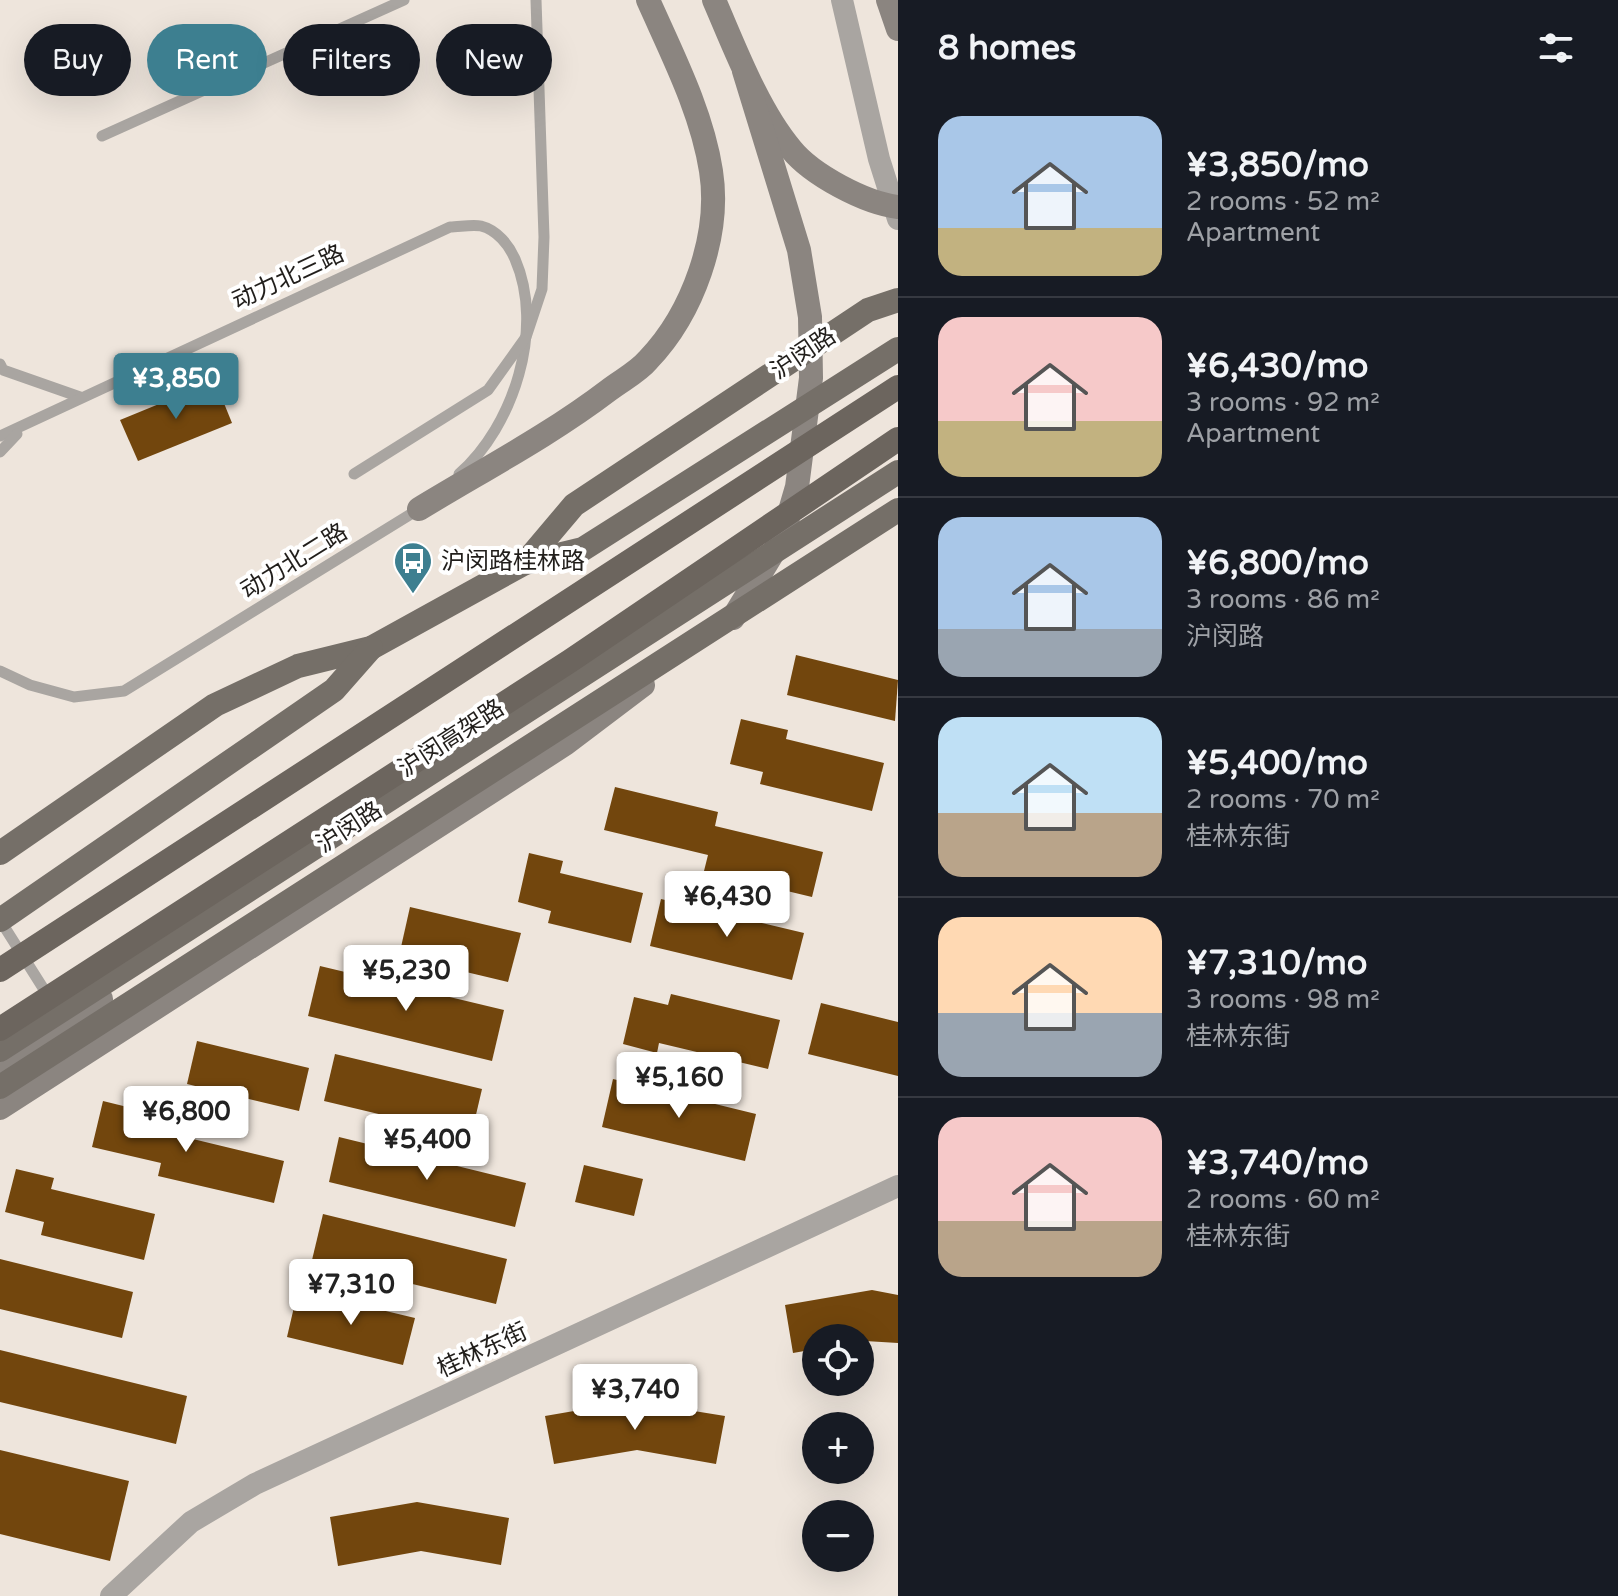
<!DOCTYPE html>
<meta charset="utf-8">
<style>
:root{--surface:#171b24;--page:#242831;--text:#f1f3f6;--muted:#9ea1a6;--line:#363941;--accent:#3d7f90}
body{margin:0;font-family:"Varela Round","Noto Sans SC",sans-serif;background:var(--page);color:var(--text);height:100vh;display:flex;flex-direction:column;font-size:30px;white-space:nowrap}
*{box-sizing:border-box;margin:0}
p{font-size:26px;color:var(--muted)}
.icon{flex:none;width:44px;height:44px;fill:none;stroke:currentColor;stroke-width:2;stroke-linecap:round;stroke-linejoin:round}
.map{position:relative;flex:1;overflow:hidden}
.side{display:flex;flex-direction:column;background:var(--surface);width:720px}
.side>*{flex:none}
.top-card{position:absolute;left:24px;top:24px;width:754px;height:72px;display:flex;gap:16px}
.fabs{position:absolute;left:802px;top:1324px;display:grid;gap:16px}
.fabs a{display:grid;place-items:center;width:72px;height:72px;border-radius:50%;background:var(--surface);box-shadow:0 8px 32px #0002;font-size:40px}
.price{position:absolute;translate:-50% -68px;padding:0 18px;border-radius:8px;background:#fff;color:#222;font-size:26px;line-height:52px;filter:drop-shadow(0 2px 4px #0008)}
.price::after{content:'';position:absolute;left:50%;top:48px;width:24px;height:18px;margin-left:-12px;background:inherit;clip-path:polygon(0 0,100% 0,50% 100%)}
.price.selected{background:var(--accent);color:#fff}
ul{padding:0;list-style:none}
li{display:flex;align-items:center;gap:24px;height:200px;padding:0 40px}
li+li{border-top:2px solid var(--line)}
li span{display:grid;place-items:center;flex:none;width:224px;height:160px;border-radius:24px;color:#555}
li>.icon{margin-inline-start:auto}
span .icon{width:96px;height:96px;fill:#fffc;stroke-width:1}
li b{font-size:34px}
h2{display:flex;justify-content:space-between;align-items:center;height:96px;padding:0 40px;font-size:34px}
.pill{padding:0 28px;border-radius:36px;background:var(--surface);box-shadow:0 8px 32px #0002;font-size:28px;line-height:72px}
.pill.selected{background:var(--accent);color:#fff}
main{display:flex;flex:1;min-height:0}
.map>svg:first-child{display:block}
.building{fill:#72460d}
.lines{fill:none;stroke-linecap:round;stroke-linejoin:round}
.service{stroke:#a9a5a1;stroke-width:11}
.minor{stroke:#a9a5a1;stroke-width:22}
.secondary{stroke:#8b8580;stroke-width:24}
.primary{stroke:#756f68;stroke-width:24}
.trunk{stroke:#6c655e;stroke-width:24}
.labels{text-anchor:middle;stroke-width:8;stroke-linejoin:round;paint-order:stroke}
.street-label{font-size:24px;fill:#211e1b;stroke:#fff}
.poi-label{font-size:24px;fill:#211e1b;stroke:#fff;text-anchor:start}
</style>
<main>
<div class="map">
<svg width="898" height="1596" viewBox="0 0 898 1596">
<rect width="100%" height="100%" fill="#eee5dc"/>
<g class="building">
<path d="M215 381 232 423 138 461 120 420Z"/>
<path d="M796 655 898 680 895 721 787 695Z"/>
<path d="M741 719 788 730 786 739 884 763 872 811 760 784 763 772 730 764Z"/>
<path d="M615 787 718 812 715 826 823 852 812 897 704 871 708 855 604 830Z"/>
<path d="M529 853 563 861 560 873 643 893 631 943 548 923 551 911 518 902Z"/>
<path d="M661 899 804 933 792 980 650 946Z"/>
<path d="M410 907 521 933 508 982 399 956Z"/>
<path d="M320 966 504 1010 492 1061 308 1016Z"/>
<path d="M671 994 780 1020 768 1069 659 1043 657 1053 623 1044 634 997 668 1005Z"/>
<path d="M821 1003 898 1022V1076L808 1054Z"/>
<path d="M197 1041 309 1068 299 1111 187 1084Z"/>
<path d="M335 1054 482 1089 471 1136 324 1101Z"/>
<path d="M613 1079 756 1114 745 1161 602 1127Z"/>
<path d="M103 1101 172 1118 168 1133 284 1161 274 1203 158 1176 161 1163 92 1147Z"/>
<path d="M339 1137 526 1183 515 1227 329 1182Z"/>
<path d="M584 1165 643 1179 634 1216 575 1202Z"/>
<path d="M16 1169 54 1178 51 1189 155 1214 144 1260 41 1235 44 1222 5 1212Z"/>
<path d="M323 1214 507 1259 496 1304 312 1260Z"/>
<path d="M0 1259 133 1292 122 1338 0 1309Z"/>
<path d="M298 1290 415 1318 403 1365 287 1337Z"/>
<path d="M872 1290 898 1295V1343L816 1338V1349L793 1353 785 1305Z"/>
<path d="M0 1350 187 1396 176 1444 0 1402Z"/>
<path d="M632 1401 725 1416 716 1464 637 1450 554 1464 545 1416Z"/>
<path d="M0 1450 129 1481 110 1561 0 1534Z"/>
<path d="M417 1502 509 1518 501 1565 421 1551 338 1566 330 1517Z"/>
</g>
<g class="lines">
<g class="service">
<path d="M102 136 404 0"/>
<path d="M0 364 3 370 80 397"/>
<path d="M0 436 450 227C459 227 472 224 481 226 497 230 509 245 515 259 545 328 514 426 459 474"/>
<path d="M0 452 17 434"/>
<path d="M354 474 488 390 526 337 542 289 544 237 536 0"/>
<path d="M0 671 30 685 74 697 124 691 419 509"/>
<path d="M0 920 50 999"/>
</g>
<g class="minor">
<path d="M842 0 879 159 898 219"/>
<path d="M111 1596 191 1522 255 1484 898 1186"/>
</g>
<g class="secondary">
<path d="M714 0C734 46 758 110 791 149 812 175 865 203 898 207"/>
<path d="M888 0 898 29"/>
<path d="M419 509C483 470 550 435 609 390 622 380 638 372 648 360 693 313 721 235 711 171 702 112 672 54 648 0"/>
<path d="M733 618 782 538 797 487 811 378 810 317 799 250 744 71"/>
<path d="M0 1066 101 999"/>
<path d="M0 1108 565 744 643 685"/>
</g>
<g class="primary">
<path d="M525 563 574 505 868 310 898 300"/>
<path d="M0 853 215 705 298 666 371 648 525 563 583 549 898 349"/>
<path d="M0 920 334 690 371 648"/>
<path d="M0 1050 898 472"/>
<path d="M0 1087 898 510"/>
</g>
<g class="trunk">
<path d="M0 970 898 387"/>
<path d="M0 1029 570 661 898 439"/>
</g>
</g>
<defs>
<g id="bus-pin" transform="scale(2)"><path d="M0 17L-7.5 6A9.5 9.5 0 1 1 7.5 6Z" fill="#3d7f90" stroke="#fff"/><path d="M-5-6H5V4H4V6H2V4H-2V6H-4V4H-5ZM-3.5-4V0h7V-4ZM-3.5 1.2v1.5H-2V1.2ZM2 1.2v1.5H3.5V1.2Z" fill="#fff"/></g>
</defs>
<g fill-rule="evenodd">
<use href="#bus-pin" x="413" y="561"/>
</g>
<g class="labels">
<g class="street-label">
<text transform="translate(288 277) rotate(-25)" y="8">动力北三路</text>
<text transform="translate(803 353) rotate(-34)" y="8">沪闵路</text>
<text transform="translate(294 561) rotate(-32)" y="8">动力北二路</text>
<text transform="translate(451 738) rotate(-33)" y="8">沪闵高架路</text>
<text transform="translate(349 827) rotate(-33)" y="8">沪闵路</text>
<text transform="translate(482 1350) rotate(-25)" y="8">桂林东街</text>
</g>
<g class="poi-label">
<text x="441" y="569">沪闵路桂林路</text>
</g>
</g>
</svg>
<div class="fabs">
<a><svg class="icon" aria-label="locate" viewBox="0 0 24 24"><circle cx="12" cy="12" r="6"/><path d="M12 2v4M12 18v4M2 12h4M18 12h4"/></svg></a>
<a>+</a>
<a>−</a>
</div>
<b class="price selected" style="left:176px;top:421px">¥3,850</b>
<b class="price" style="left:727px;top:939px">¥6,430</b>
<b class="price" style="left:406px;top:1013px">¥5,230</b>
<b class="price" style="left:679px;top:1120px">¥5,160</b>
<b class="price" style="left:186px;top:1154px">¥6,800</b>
<b class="price" style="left:427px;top:1182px">¥5,400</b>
<b class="price" style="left:351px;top:1327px">¥7,310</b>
<b class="price" style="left:635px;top:1432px">¥3,740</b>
<div class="top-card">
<a class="pill">Buy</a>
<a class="pill selected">Rent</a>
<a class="pill">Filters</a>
<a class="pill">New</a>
</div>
</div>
<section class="side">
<h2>8 homes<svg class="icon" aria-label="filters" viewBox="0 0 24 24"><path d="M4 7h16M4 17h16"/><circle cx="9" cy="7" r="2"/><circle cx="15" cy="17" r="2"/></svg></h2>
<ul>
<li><span style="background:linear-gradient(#a9c7e8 70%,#c2b280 0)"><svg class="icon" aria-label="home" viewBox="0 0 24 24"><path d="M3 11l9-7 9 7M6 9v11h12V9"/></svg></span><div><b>¥3,850/mo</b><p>2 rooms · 52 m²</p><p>Apartment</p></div></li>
<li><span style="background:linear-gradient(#f6c9c9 65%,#c2b280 0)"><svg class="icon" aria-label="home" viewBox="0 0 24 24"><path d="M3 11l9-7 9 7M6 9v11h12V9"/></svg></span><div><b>¥6,430/mo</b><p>3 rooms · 92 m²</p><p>Apartment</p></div></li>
<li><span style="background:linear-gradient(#a9c7e8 70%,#9aa5b1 0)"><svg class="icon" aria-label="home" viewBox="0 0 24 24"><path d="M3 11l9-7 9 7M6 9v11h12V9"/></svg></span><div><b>¥6,800/mo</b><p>3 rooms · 86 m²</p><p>沪闵路</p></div></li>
<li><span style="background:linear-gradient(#bfe0f5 60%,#b9a48a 0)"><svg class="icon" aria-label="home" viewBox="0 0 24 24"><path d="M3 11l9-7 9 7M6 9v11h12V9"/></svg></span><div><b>¥5,400/mo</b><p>2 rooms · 70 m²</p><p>桂林东街</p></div></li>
<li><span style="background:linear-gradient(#ffd9b3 60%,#9aa5b1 0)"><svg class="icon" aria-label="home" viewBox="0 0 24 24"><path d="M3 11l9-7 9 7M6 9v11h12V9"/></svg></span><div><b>¥7,310/mo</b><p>3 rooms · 98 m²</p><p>桂林东街</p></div></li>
<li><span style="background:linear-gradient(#f6c9c9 65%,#b9a48a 0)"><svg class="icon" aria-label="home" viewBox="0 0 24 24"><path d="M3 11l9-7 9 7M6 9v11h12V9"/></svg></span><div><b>¥3,740/mo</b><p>2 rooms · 60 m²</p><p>桂林东街</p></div></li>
</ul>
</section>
</main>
